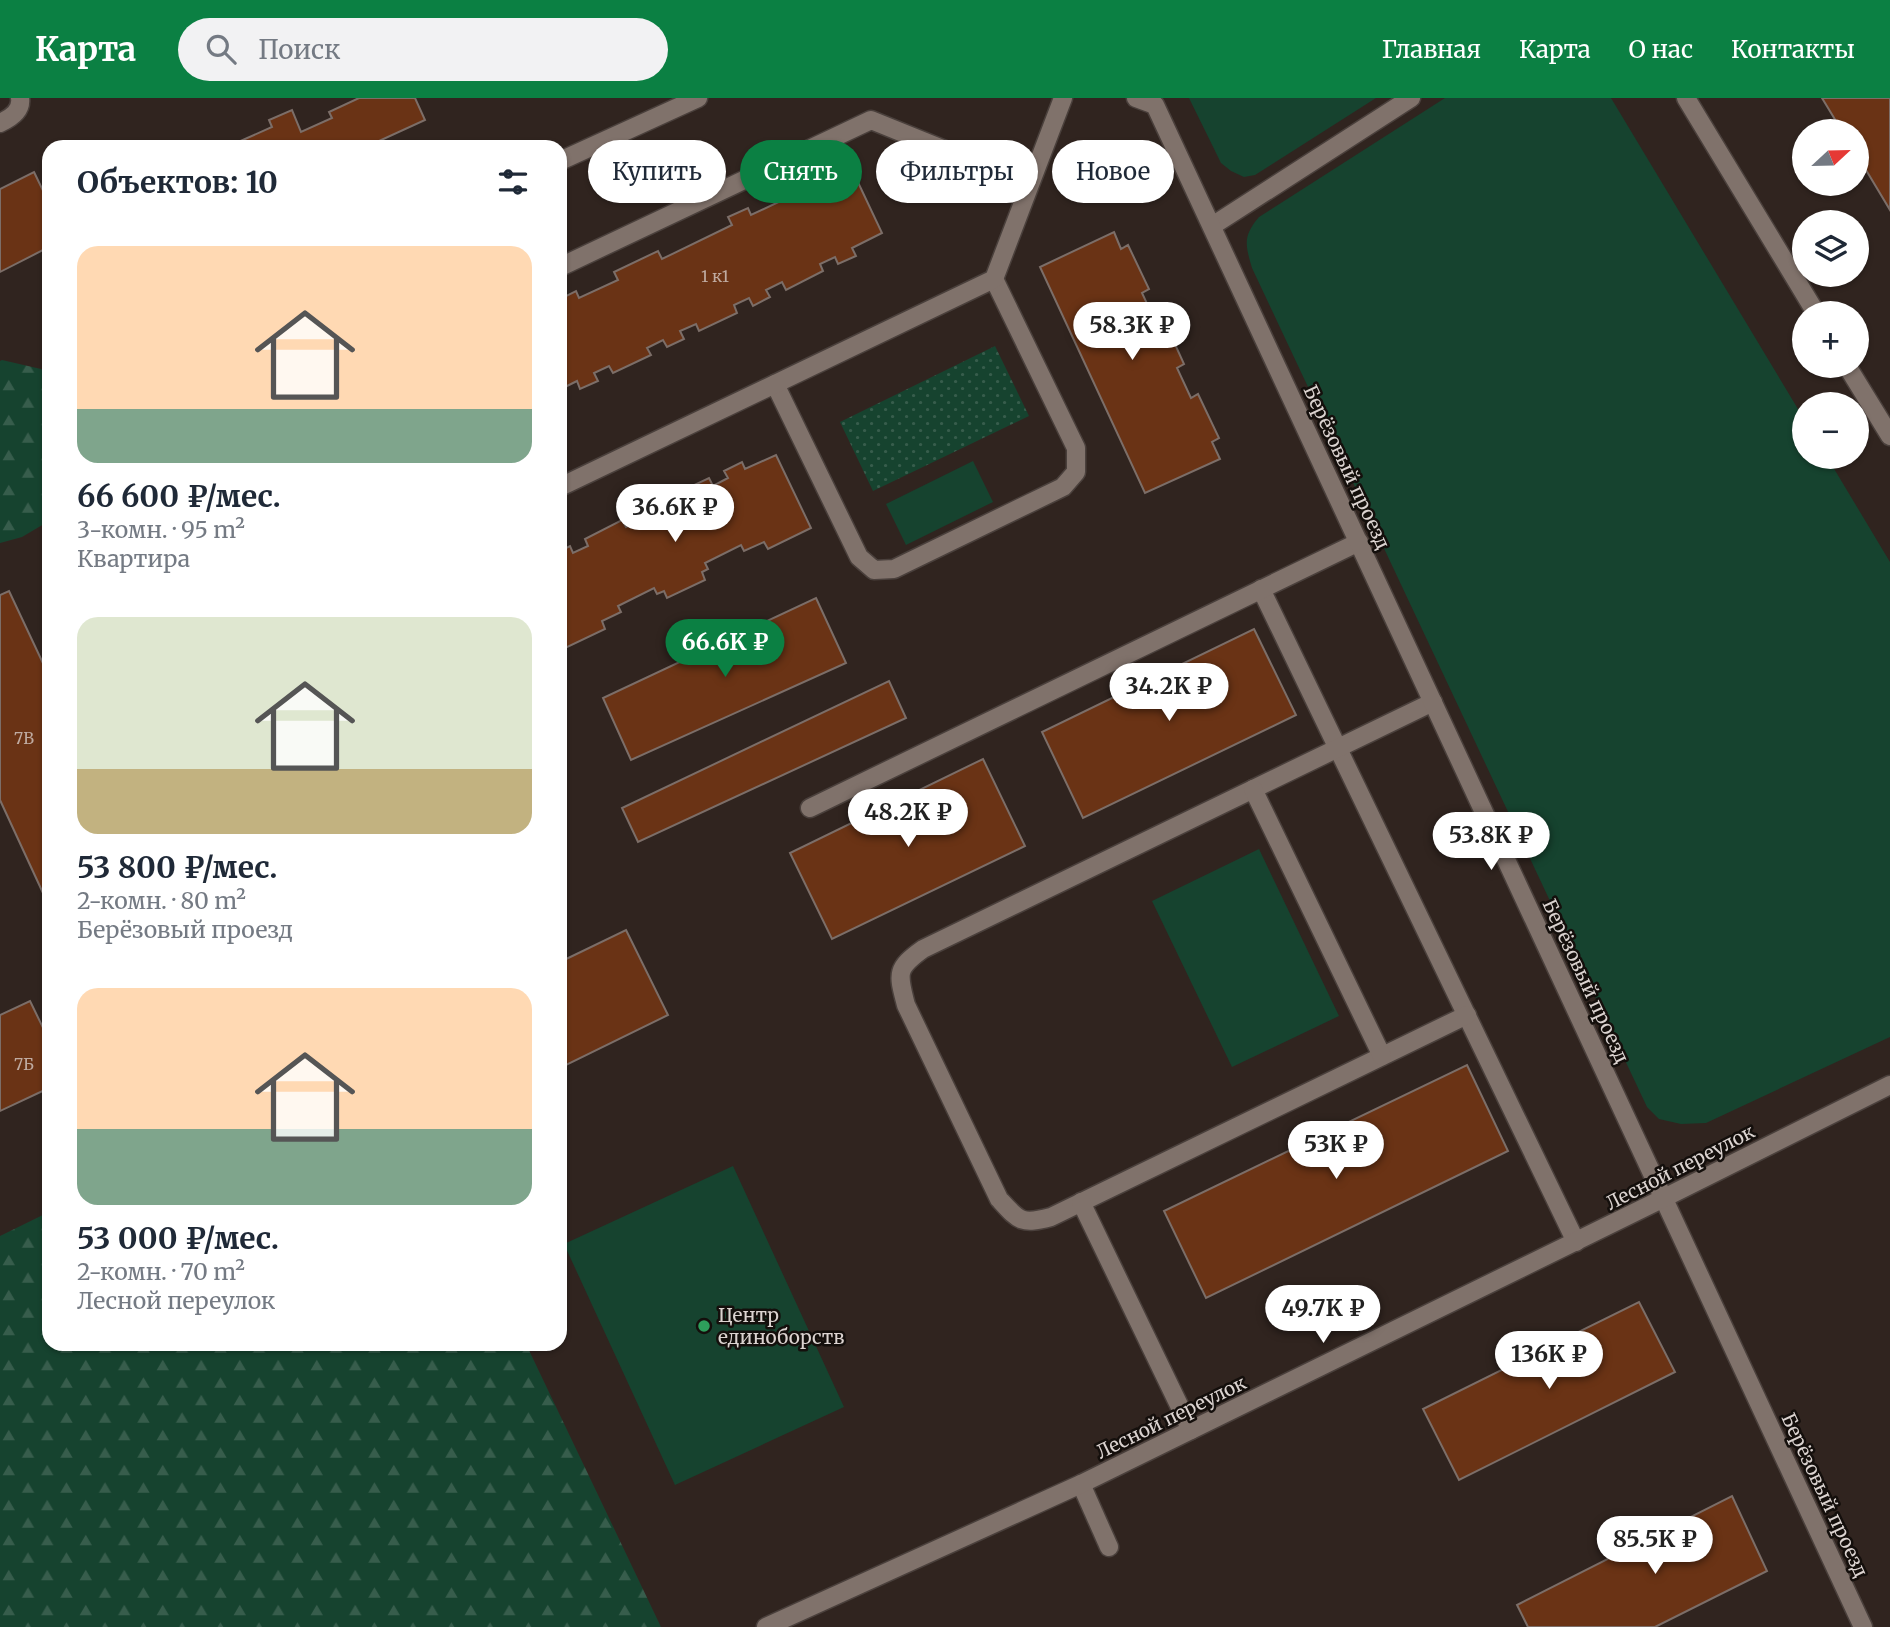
<!DOCTYPE html>
<html lang="ru">
<meta charset="utf-8">
<style>
:root{--surface:#fff;--page:#f2f2f3;--text:#1f2937;--muted:#747a83;--accent:#0b8043}
body{margin:0;font-family:Merriweather,serif;background:var(--page);color:var(--text);height:100vh;display:flex;flex-direction:column;font-size:26px;white-space:nowrap}
*{box-sizing:border-box;margin:0}
p{font-size:23px;color:var(--muted)}
.icon{flex:none;width:38px;height:38px;fill:none;stroke:currentColor;stroke-width:2;stroke-linecap:round;stroke-linejoin:round}
.map{position:relative;flex:1;overflow:hidden}
.details{position:absolute;left:42px;top:42px;width:525px;height:1211px;display:flex;flex-direction:column;background:var(--surface);border-radius:21px;box-shadow:0 2px 5px #0004}
.details>*{flex:none}
.top-card{position:absolute;left:588px;top:42px;width:665px;height:63px;display:flex;gap:14px}
.needle{width:46px;rotate:68deg}
.controls{position:absolute;left:1792px;top:21px;display:grid;gap:14px}
.controls a{display:grid;place-items:center;width:77px;height:77px;border-radius:50%;background:var(--surface);box-shadow:0 2px 5px #0004;font-size:35px}
.price{position:absolute;translate:-50% -60px;padding:0 16px;border-radius:24px;background:#fff;color:#222;font-size:23px;line-height:46px;filter:drop-shadow(0 2px 4px #0008)}
.price::after{content:'';position:absolute;left:50%;top:42px;width:21px;height:16px;margin-left:-10px;background:inherit;clip-path:polygon(0 0,100% 0,50% 100%)}
.price.on{background:var(--accent);color:#fff}
ul{padding:0;list-style:none}
li{display:grid;align-content:center;gap:14px;height:371px;padding:0 35px}
li span{display:grid;place-items:center;height:217px;border-radius:21px;color:#555}
li>.icon{margin-inline-start:auto}
span .icon{width:126px;height:126px;fill:#fffc;stroke-width:1}
li b{font-size:30px}
h2{display:flex;justify-content:space-between;align-items:center;height:84px;padding:0 35px;font-size:30px}
.pill{padding:0 24px;border-radius:32px;background:var(--surface);box-shadow:0 2px 5px #0004;font-size:24px;line-height:63px}
.pill.on{background:var(--accent);color:#fff}
header{display:flex;align-items:center;gap:42px;box-sizing:border-box;height:98px;padding:0 35px;background:var(--accent);color:#fff}
header strong{font-size:33px}
nav{display:flex;gap:38px;margin-inline-start:auto;font-size:24px}
.search{width:490px;height:63px;background:var(--page);display:flex;align-items:center;gap:18px;box-sizing:border-box;padding:0 24px;border-radius:38px;color:var(--muted);font-size:26px}
.map>svg:first-child{display:block}
.grass{fill:#16432f}
.forest{fill:url(#forest-firs)}
.park{fill:url(#park-dots)}
.building{fill:#6a3315;stroke:#7c6e68;stroke-width:2}
.lines{fill:none;stroke-linecap:round;stroke-linejoin:round}
.service-casing{stroke:#4a403c;stroke-width:21}
.minor-casing{stroke:#4a403c;stroke-width:21}
.tertiary-casing{stroke:#4a403c;stroke-width:21}
.service{stroke:#80726b;stroke-width:18}
.minor{stroke:#80726b;stroke-width:18}
.tertiary{stroke:#80726b;stroke-width:18}
.leisure-dot{fill:#2e9e5b;stroke:#140f0c;stroke-width:2.5}
.labels{text-anchor:middle;stroke-width:5;stroke-linejoin:round;paint-order:stroke}
.number-label{font-size:16px;fill:#bfaba1}
.street-label{font-size:19px;fill:#dbd3d0;stroke:#140f0c}
.poi-label{font-size:19px;fill:#dbd3d0;stroke:#140f0c;text-anchor:start}
</style>
<header>
<strong>Карта</strong>
<div class="search"><svg class="icon" aria-label="search" viewBox="0 0 24 24"><circle cx="10" cy="10" r="6"/><path d="M15 15l6 6"/></svg>Поиск</div>
<nav><a>Главная</a><a>Карта</a><a>О нас</a><a>Контакты</a></nav>
</header>
<div class="map">
<svg width="1890" height="1529" viewBox="0 0 1890 1529">
<defs>
<pattern id="forest-firs" width="22" height="20" patternUnits="userSpaceOnUse" patternTransform="scale(1.75)"><rect width="22" height="20" fill="#16432f"/><path d="M5 1l3.5 6h-7zM16 11l3.5 6h-7z" fill="#375d4c"/></pattern>
<pattern id="park-dots" width="8" height="8" patternUnits="userSpaceOnUse" patternTransform="scale(1.75)"><rect width="8" height="8" fill="#16432f"/><path d="M2 2h.1M6 6h.1" fill="none" stroke="#375d4c" stroke-width="1.8" stroke-linecap="round"/></pattern>
</defs>
<rect width="100%" height="100%" fill="#30241f"/>
<g class="grass">
<path d="M1189 0H1376L1255 77 1244 79 1231 73 1221 65Z"/>
<path d="M1445 0H1611L1804 321V359H1827L1890 464V939L1706 1025 1681 1026 1659 1021 1647 1009 1252 170C1245 146 1243 138 1259 119Z"/>
<path d="M973 363 993 404 906 447 886 406Z"/>
<path d="M1259 751 1339 918 1232 969 1152 803Z"/>
<path d="M733 1068 844 1309 675 1387 564 1146Z"/>
</g>
<g class="forest">
<path d="M2 262 41 271 49 275V423L22 439 0 445V263Z"/>
<path d="M49 1114V1246H526L661 1529H0V1138Z"/>
</g>
<path class="park" d="M995 248 1029 318 873 393 840 324Z"/>
<g class="building">
<path d="M359 0H415L425 22 366 49H227L272 29 269 22 292 12 301 34 332 20 329 14Z"/>
<path d="M1822 0H1890V112L1857 57V33H1842Z"/>
<path d="M847 61 882 135 852 150 856 158 838 166 835 159 820 166 823 173 786 192 782 184 766 192 770 199 753 208 749 200 734 207 737 215 699 233 696 226 680 233 684 241 667 249 663 242 647 250 651 257 613 275 609 268 594 275 598 283 580 291 577 283 561 291 565 299 560 301V201L576 193 579 200 618 182 614 174 658 153 662 161 732 127 728 119 748 110 751 117 806 91 803 83Z"/>
<path d="M34 74 49 105V149L0 174V91Z"/>
<path d="M1114 134 1121 151 1128 147 1149 191 1142 195 1156 225 1164 222 1184 266 1177 270 1191 300 1198 296 1219 340 1212 344 1220 361 1145 395 1040 169Z"/>
<path d="M776 357 811 430 768 451 764 444 744 453 741 447 705 465 708 471 702 474 705 482 667 500 664 493 657 496 654 490 618 508 621 514 602 523 605 531 561 552 560 453 570 448 573 455 588 448 585 441 622 422 626 429 642 422 638 415 656 406 660 413 675 406 671 398 709 380 713 388 728 380 724 373 742 364 745 371Z"/>
<path d="M9 493 49 578V808L0 702V497Z"/>
<path d="M816 500 846 565 631 662 603 600Z"/>
<path d="M1254 531 1296 617 1083 720 1042 634Z"/>
<path d="M889 583 906 620 638 744 622 710Z"/>
<path d="M983 661 1025 748 832 841 790 755Z"/>
<path d="M626 832 668 917 560 970V864Z"/>
<path d="M30 903 49 942V990L0 1013V917Z"/>
<path d="M1467 967 1508 1053 1206 1200 1164 1113Z"/>
<path d="M1639 1204 1675 1274 1459 1382 1423 1311Z"/>
<path d="M1732 1398 1767 1473 1655 1529H1528L1517 1507Z"/>
</g>
<g class="lines">
<g class="service-casing">
<g id="service">
<path d="M0 25C11 20 22 13 20 0"/>
<path d="M560 63 698 0"/>
<path d="M1212 128 1411 0"/>
<path d="M560 169 871 22 1029 86"/>
<path d="M775 286 859 459 874 472 894 471 1063 389 1076 374V350L994 181"/>
<path d="M560 389 994 181 1063 0"/>
<path d="M1261 491 1576 1144"/>
<path d="M1433 604 923 851C895 871 898 876 906 907L999 1101C1019 1123 1021 1127 1051 1119L1467 917"/>
<path d="M1253 691 1382 958"/>
<path d="M810 710 1359 444"/>
<path d="M1081 1104 1191 1332"/>
<path d="M1081 1386 1109 1449"/>
</g>
</g>
<g class="minor-casing">
<g id="minor">
<path d="M1136 0 1155 7 1863 1529"/>
<path d="M766 1529 1081 1386 1664 1100 1890 987"/>
</g>
</g>
<g class="tertiary-casing">
<g id="tertiary">
<path d="M1686 0 1816 215"/>
<path d="M1847 268 1890 338"/>
</g>
</g>
<use href="#service" class="service"/>
<use href="#minor" class="minor"/>
<use href="#tertiary" class="tertiary"/>
</g>
<circle class="leisure-dot" cx="704" cy="1228" r="7"/>
<g class="labels">
<g class="number-label">
<text x="715" y="184">1 к1</text>
<text x="24" y="646">7В</text>
<text x="24" y="972">7Б</text>
</g>
<g class="street-label">
<text transform="translate(1347 369) rotate(65)" y="7">Берёзовый проезд</text>
<text transform="translate(1586 883) rotate(65)" y="7">Берёзовый проезд</text>
<text transform="translate(1680 1069) rotate(-27)" y="7">Лесной переулок</text>
<text transform="translate(1171 1319) rotate(-26)" y="7">Лесной переулок</text>
<text transform="translate(1825 1397) rotate(65)" y="7">Берёзовый проезд</text>
</g>
<g class="poi-label">
<text x="718" y="1224">Центр<tspan x="718" dy="22">единоборств</tspan></text>
</g>
</g>
</svg>
<div class="controls">
<a><svg class="needle" viewBox="-14 -14 28 28"><path d="M0-13l5 13h-10z" fill="#e53935"/><path d="M0 13l5-13h-10z" fill="#747a83"/></svg></a>
<a><svg class="icon" aria-label="layers" viewBox="0 0 24 24"><path d="M12 4l9 5-9 5-9-5zM3 14l9 5 9-5"/></svg></a>
<a>+</a>
<a>−</a>
</div>
<b class="price" style="left:1132px;top:264px">58.3K ₽</b>
<b class="price" style="left:675px;top:446px">36.6K ₽</b>
<b class="price on" style="left:725px;top:581px">66.6K ₽</b>
<b class="price" style="left:1169px;top:625px">34.2K ₽</b>
<b class="price" style="left:908px;top:751px">48.2K ₽</b>
<b class="price" style="left:1491px;top:774px">53.8K ₽</b>
<b class="price" style="left:1336px;top:1083px">53K ₽</b>
<b class="price" style="left:1323px;top:1247px">49.7K ₽</b>
<b class="price" style="left:1549px;top:1293px">136K ₽</b>
<b class="price" style="left:1655px;top:1478px">85.5K ₽</b>
<div class="top-card">
<a class="pill">Купить</a>
<a class="pill on">Снять</a>
<a class="pill">Фильтры</a>
<a class="pill">Новое</a>
</div>
<section class="details">
<h2>Объектов: 10<svg class="icon" aria-label="filters" viewBox="0 0 24 24"><path d="M4 7h16M4 17h16"/><circle cx="9" cy="7" r="2"/><circle cx="15" cy="17" r="2"/></svg></h2>
<ul>
<li><span style="background:linear-gradient(#ffd9b3 75%,#7fa58c 0)"><svg class="icon" aria-label="home" viewBox="0 0 24 24"><path d="M3 11l9-7 9 7M6 9v11h12V9"/></svg></span><div><b>66 600 ₽/мес.</b><p>3-комн. · 95 m²</p><p>Квартира</p></div></li>
<li><span style="background:linear-gradient(#dfe7d0 70%,#c2b280 0)"><svg class="icon" aria-label="home" viewBox="0 0 24 24"><path d="M3 11l9-7 9 7M6 9v11h12V9"/></svg></span><div><b>53 800 ₽/мес.</b><p>2-комн. · 80 m²</p><p>Берёзовый проезд</p></div></li>
<li><span style="background:linear-gradient(#ffd9b3 65%,#7fa58c 0)"><svg class="icon" aria-label="home" viewBox="0 0 24 24"><path d="M3 11l9-7 9 7M6 9v11h12V9"/></svg></span><div><b>53 000 ₽/мес.</b><p>2-комн. · 70 m²</p><p>Лесной переулок</p></div></li>
</ul>
</section>
</div>
